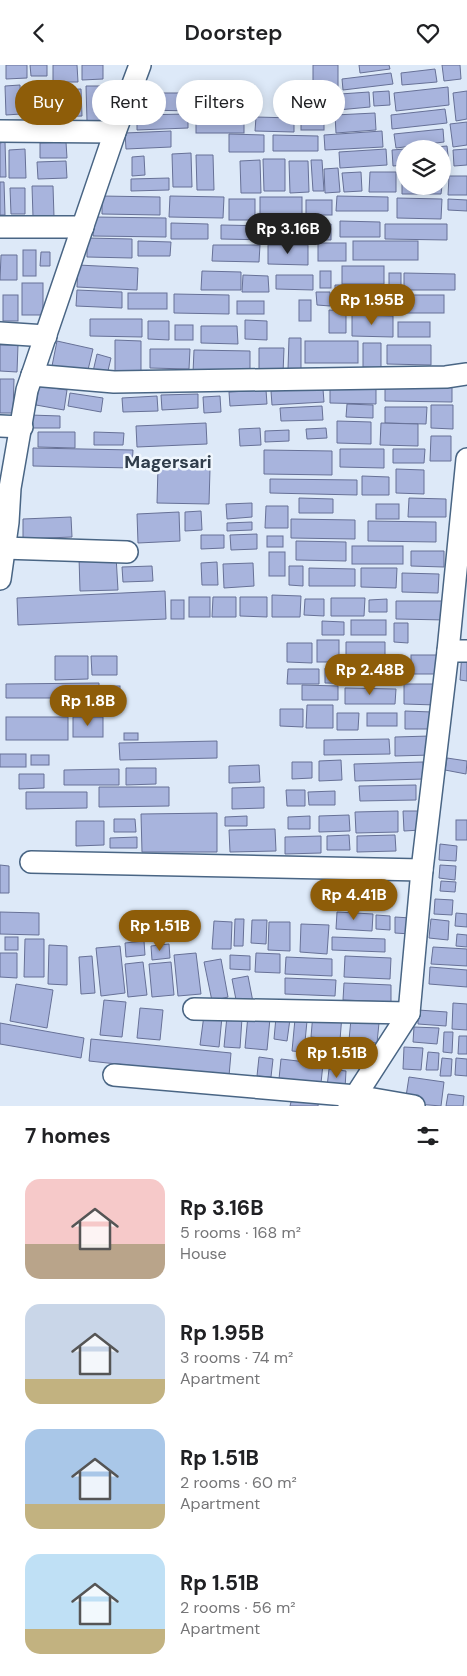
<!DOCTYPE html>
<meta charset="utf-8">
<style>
:root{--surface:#fff;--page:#f2f2f2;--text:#202124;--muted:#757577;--accent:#8e5d09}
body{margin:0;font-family:"DM Sans",sans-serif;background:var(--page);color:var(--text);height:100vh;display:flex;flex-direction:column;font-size:19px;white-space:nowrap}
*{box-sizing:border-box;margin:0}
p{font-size:16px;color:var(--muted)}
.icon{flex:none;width:28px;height:28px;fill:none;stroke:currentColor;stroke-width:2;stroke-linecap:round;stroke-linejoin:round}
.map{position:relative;height:1041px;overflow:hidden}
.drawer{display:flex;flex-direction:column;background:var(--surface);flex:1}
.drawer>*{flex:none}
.banner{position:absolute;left:15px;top:15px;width:438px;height:45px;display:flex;gap:10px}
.fabs{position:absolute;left:396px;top:75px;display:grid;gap:10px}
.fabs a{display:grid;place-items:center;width:55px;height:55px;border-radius:50%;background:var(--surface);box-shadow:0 2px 12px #0003;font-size:25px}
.price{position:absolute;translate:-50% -42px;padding:0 11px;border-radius:18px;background:var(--accent);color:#fff;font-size:16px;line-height:32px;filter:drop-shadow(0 1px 2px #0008)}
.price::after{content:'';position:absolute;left:50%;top:30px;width:15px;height:11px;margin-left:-8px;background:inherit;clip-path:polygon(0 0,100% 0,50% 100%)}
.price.on{background:#222;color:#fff}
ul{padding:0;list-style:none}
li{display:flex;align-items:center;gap:15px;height:125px;padding:0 25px}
li span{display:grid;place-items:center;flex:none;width:140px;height:100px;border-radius:15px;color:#555}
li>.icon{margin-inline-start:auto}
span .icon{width:60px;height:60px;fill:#fffc;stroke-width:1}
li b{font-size:21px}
h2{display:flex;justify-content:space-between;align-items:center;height:60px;padding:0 25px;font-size:21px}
.tag{padding:0 18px;border-radius:22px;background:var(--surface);box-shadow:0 2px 12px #0003;font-size:18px;line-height:45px}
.tag.on{background:var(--accent);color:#fff}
header{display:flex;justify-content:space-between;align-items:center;height:65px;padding:0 25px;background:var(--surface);font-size:22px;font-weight:600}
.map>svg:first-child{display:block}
.building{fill:#a8b4dd;stroke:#677197}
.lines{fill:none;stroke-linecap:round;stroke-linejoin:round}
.minor-casing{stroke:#496584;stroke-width:24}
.minor{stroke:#fff;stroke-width:21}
.labels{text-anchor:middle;stroke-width:5;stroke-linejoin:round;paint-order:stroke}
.quarter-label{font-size:18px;font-weight:bold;fill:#303d4b;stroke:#eff6fd}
</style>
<header><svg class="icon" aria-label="back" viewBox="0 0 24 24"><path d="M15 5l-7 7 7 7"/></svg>Doorstep<svg class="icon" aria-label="heart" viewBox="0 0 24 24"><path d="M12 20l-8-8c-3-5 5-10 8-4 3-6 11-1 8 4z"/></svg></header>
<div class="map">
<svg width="467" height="1041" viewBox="0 0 467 1041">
<rect width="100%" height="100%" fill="#dde9f8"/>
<g class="building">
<path d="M6 0H27V13L6 14Z"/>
<path d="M30 0H47V11H31Z"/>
<path d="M53 0H77L78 17H53Z"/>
<path d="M82 0H103V14L82 15Z"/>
<rect x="313" y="0" width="25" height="27"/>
<path d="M359 0H389L390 4 360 8Z"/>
<path d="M442 0H460L461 14 444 16Z"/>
<path d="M435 4 437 17 402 20 401 8Z"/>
<path d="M391 8 393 19 343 25 342 14Z"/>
<path d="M50 19 51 49H27L26 20Z"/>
<path d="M20 20 21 49 6 50 5 21Z"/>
<path d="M86 21H107L109 56H87Z"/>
<path d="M448 22 449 40 396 46 394 28Z"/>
<path d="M81 24 82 51 56 52 55 25Z"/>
<path d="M389 26 390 40 374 41 373 27Z"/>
<path d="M467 26V54L456 56 453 28Z"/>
<path d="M369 27 370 42 327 46 326 30Z"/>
<path d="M142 28H195V46L142 45Z"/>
<path d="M445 44 447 58 392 64 391 50Z"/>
<rect x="301" y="46" width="23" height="19"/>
<path d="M375 48 376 65 336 68 335 50Z"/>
<path d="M188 49V63L137 65V50Z"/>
<rect x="196" y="50" width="48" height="18"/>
<path d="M256 52 294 53V67L255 66Z"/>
<path d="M467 57V80L453 82 450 59Z"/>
<path d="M443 64 444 77 396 83 394 69Z"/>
<path d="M171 66V82L126 84 125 68Z"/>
<path d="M382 66 383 82 325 85 324 70Z"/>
<path d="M229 69 264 70V87H229Z"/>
<path d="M273 70 318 71V86H273Z"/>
<path d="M5 77 6 112H0V78Z"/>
<path d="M66 77 67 93H40V78Z"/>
<path d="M447 81 449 99 442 100V84H414Z"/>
<path d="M25 84 26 113H9V85Z"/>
<path d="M386 84 387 100 340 103 339 87Z"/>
<path d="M405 84V100L393 101 392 85Z"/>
<path d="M467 84V100L454 101 453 85Z"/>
<path d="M191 88 192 122H173L172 89Z"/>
<path d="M196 90H213L214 125H197Z"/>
<path d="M144 91 145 110 132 111V92Z"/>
<path d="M263 94H285V126H264Z"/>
<path d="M260 95 261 128H241L240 96Z"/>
<path d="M311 95H322L324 126H313Z"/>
<path d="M66 96 67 113 38 114 37 97Z"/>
<path d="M289 96H308L309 127 290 128Z"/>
<path d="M338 103 340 127 325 128 324 104Z"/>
<path d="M361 107 362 126 344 127 342 108Z"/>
<path d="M370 107H396V127H369Z"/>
<path d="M402 109H405V121H442L441 129H402Z"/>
<path d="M449 111H467V130H448Z"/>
<path d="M169 113V125L131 126V114Z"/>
<path d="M0 117H4L5 150H0Z"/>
<path d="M32 121H53L54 152H33Z"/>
<path d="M10 123H25V149H11Z"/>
<path d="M102 131 160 132V150L102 149Z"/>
<path d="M170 131 224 132 223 153 169 152Z"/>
<path d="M337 131 388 132V146H336Z"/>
<rect x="260" y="132" width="42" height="19"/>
<path d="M397 133 442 134 441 154 397 153Z"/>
<rect x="229" y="134" width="26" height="21"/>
<path d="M448 134 467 135V146L448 145Z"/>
<rect x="306" y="135" width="26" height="15"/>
<path d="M94 152 166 153V172L93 171Z"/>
<path d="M340 156 380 157V172H340Z"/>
<path d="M171 158 208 159V174H171Z"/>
<path d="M281 158 331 159V175L282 174Z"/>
<path d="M385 159H447V175L385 174Z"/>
<path d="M221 160 271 161V175L221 174Z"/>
<path d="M87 173 132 174V193L87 192Z"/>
<path d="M138 176 171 177 170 191H138Z"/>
<rect x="353" y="176" width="65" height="19"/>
<rect x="318" y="178" width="28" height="18"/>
<path d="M213 180H260L259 197 212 196Z"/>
<path d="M268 180H308V200L268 199Z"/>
<rect x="23" y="185" width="13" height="26"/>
<path d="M41 187H50V201H40Z"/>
<path d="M1 190H17V215H0Z"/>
<path d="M78 200 138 203 137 225 77 222Z"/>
<rect x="342" y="201" width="42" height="18"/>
<path d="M202 206 241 207V225H201Z"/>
<rect x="320" y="206" width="11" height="17"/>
<rect x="389" y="208" width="12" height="15"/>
<path d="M404 208 455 209V225H404Z"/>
<path d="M243 210 268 211 269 227H242Z"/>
<path d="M276 210H313V225L276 224Z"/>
<rect x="22" y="218" width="21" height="32"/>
<path d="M335 220H382L381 244 335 243Z"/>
<path d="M77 225 122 227V243L76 241Z"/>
<path d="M316 227H330V241L317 240Z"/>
<rect x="128" y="228" width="39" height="16"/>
<path d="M174 229 229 230V249L174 248Z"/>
<rect x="3" y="230" width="15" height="26"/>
<rect x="403" y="230" width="41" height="18"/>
<rect x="386" y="231" width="13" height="16"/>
<rect x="299" y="235" width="12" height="21"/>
<rect x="237" y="236" width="27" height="13"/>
<path d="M329 245 346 246V268H329Z"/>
<path d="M352 250 393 251V272L352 271Z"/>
<path d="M90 254H142V272L90 271Z"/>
<path d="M245 255 267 256V275L245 274Z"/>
<path d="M148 256H169V275L148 274Z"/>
<rect x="398" y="257" width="32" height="15"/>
<rect x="175" y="260" width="18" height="15"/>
<path d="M201 261H237L238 279 201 278Z"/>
<path d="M289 273H301V304H288Z"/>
<path d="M115 275 141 276V306H115Z"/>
<path d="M57 276 93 284 87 309 52 301Z"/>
<rect x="305" y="276" width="53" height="22"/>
<path d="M363 278H381V303L363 302Z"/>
<path d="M0 280H18L17 307 0 306Z"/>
<path d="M387 280H431V300L387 299Z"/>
<path d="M259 283H284L283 309H259Z"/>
<path d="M150 284H190L189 304 150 303Z"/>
<path d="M194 285 250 286V309L193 308Z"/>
<path d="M97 289 111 293 106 314 92 311Z"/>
<path d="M0 314H14L13 348H0Z"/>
<path d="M330 319 376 320V339L330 338Z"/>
<path d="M385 320 452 321V337L385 336Z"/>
<path d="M39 321 67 325 64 345 36 340Z"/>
<path d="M323 324 324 337 272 340 271 326Z"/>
<path d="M266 325 267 339 230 341 229 327Z"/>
<path d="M70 328 103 333 101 347 68 341Z"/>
<path d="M198 329V343L162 345 161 330Z"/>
<path d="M157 331 158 346 123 347 122 333Z"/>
<path d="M220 331 221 347 204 348 203 332Z"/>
<path d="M347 339 373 340V353L346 352Z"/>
<path d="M431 340H453V364L431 363Z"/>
<path d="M322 341 323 355 281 356 280 343Z"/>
<path d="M385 342H427L426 359 385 358Z"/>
<path d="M30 350 60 351V363H30Z"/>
<path d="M337 356 371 357V379L337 378Z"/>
<path d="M206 358 207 379 137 382 136 361Z"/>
<path d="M381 358 418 359V381L380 380Z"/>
<path d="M260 363 261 380 240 381 239 364Z"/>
<path d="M326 363 327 373 307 374 306 364Z"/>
<path d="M289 365V376L265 377V366Z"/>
<path d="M38 367H75V383L38 382Z"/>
<path d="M94 367 124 368 123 380H94Z"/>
<path d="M431 371H451V396H430Z"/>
<path d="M33 383 133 385 132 403 33 401Z"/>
<path d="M340 384H384V403L340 402Z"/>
<path d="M393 384H425L424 398H393Z"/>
<path d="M264 385 332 386V410L264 409Z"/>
<path d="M158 402 210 404 209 439 157 438Z"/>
<path d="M396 404 424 405V429L396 428Z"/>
<path d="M362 411 389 412V430H362Z"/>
<path d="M270 414 357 415V430L270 428Z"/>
<path d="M299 433 333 434V448H299Z"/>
<path d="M409 433 446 434V452H408Z"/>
<path d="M252 438V452L227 454 226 439Z"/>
<rect x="376" y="439" width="23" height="15"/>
<path d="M266 441H288V463H265Z"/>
<path d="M201 446 202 465 185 466V447Z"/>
<path d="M179 447 180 476 138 478 137 449Z"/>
<path d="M71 452 72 472 23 474V454Z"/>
<path d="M291 454 355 455V474L291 473Z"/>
<path d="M368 456 436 457V477L368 476Z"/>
<path d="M252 457V465L227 466V458Z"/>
<path d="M257 469V484L231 485 230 470Z"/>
<path d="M201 470H224V483L201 484Z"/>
<rect x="267" y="471" width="16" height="11"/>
<path d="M296 476 346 477V496L296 495Z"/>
<rect x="352" y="481" width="51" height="18"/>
<path d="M411 486H444V502L411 501Z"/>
<rect x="269" y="487" width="16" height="24"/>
<path d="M116 491 118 525 80 526 79 492Z"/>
<path d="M217 497 218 520H202L201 498Z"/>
<path d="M253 498 254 521 224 523 223 499Z"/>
<path d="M152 501 153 516 123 517 122 502Z"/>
<path d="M289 501H303V521L289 520Z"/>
<path d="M309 503 355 504V521H309Z"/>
<path d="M361 503H397L396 523 361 522Z"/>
<path d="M402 508 439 509 438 528 402 527Z"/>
<path d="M165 526 166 554 18 560 17 533Z"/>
<path d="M272 530 301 531 300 552H272Z"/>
<rect x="189" y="532" width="21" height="20"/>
<path d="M213 532H236V552H212Z"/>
<path d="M240 532H267V552L240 551Z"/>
<path d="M331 533H365L364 551H331Z"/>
<path d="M305 534H324V551L304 550Z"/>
<path d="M387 534V547H369V535Z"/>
<rect x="171" y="535" width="13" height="19"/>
<path d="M396 536H446V555L396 554Z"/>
<rect x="351" y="555" width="35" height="15"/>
<path d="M322 556 344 557V570H322Z"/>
<path d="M394 558H408V578L394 577Z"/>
<rect x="317" y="575" width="22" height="22"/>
<path d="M346 577H385V596L346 595Z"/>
<path d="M287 578H312V598L287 597Z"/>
<path d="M462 587H467V616L460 615Z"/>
<rect x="411" y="590" width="30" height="19"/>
<path d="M55 591H88V614L55 615Z"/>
<path d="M91 591H117V610H92Z"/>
<path d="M325 603H381V619L325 618Z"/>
<path d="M288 604H319V619H287Z"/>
<path d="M99 618V633H6V619Z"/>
<path d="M404 619H436V640L404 639Z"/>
<path d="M302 620 338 621V635H302Z"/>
<rect x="104" y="621" width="16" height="9"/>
<path d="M345 623 396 624 395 639H345Z"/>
<path d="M307 640H333V663H306Z"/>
<path d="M280 644H303V662L280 661Z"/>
<path d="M405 646 432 647V664H405Z"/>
<path d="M337 648H359L358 665H337Z"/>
<rect x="367" y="648" width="30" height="13"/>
<rect x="6" y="652" width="62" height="23"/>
<rect x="73" y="652" width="30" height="20"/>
<rect x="124" y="668" width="14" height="7"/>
<path d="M430 671 431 690 395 691V672Z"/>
<path d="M389 674 390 689 324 690V675Z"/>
<path d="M217 676V693L120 695 119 678Z"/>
<rect x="0" y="689" width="26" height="13"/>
<rect x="31" y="690" width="18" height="10"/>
<path d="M447 693 467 696 466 709 445 705Z"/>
<path d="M341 695 342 715 319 716V696Z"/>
<path d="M292 697H312V713L292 714Z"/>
<path d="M423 697 424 714 355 716 354 699Z"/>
<path d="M259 700 260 717 229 718V701Z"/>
<path d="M126 703H156V719L126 720Z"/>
<path d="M119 704V720H64V705Z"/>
<path d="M19 709H44V723L19 724Z"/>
<path d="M416 720V735L360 736 359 721Z"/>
<path d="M99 722H169V741L99 742Z"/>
<path d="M264 722V743L232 744V723Z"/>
<path d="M286 725H305V741H287Z"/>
<path d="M335 726V740H309L308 727Z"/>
<path d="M26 727H87V743L26 744Z"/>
<path d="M398 746V767L356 768 355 747Z"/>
<path d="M403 746H421V765L404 766Z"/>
<path d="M217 748V787H142L141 749Z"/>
<path d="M349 750 350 766 319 767V751Z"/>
<path d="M247 751V761H225V752Z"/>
<path d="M310 751V764H288V752Z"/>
<path d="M114 754H135L136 767H114Z"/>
<rect x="456" y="755" width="11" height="20"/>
<path d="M76 756H104V780L76 781Z"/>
<path d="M275 764 276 786 230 787 229 765Z"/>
<path d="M349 770 350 785H327V771Z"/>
<path d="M395 770 396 786 357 787V771Z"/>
<path d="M321 771V788L285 789V772Z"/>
<path d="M137 772V783H110V773Z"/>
<path d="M440 779 457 781 456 796 439 795Z"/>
<path d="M0 800 9 801V828H0Z"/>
<path d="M440 800 456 801 455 815 439 813Z"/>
<path d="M441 816 456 817 455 827 440 826Z"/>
<path d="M435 834 453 835 452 850 434 849Z"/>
<path d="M0 847 39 848V870L0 869Z"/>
<path d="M337 847 373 849 372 866 336 864Z"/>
<path d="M456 848 467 849V862L455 861Z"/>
<path d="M376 850 390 851V865L376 864Z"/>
<path d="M395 852 411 853V869L395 868Z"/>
<path d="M235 854H244L243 881H234Z"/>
<path d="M431 854 449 856 448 875 429 873Z"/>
<path d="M252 855H267L266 879 251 878Z"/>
<path d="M214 856 232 857 231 884H212Z"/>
<path d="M269 857H290V886L268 885Z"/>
<path d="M301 859 329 860 327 889 300 887Z"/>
<path d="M457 869 467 870V882L456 881Z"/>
<rect x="5" y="872" width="13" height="13"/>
<path d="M332 872 385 874V887L332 885Z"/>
<path d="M25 874H44V912H24Z"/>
<path d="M144 876 145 890 126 892 125 878Z"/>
<path d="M169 879 170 893 152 895 151 881Z"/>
<path d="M49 880 67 881V920L48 919Z"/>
<path d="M120 881 125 928 101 931 96 883Z"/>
<path d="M433 882 467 884V901L431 899Z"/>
<path d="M0 888H17V913L0 912Z"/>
<path d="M196 888 201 929 178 931 174 890Z"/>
<path d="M256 888 280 889V908L255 907Z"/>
<path d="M230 890 250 891V905L230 904Z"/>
<path d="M92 891 95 928 81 929 79 892Z"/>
<path d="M345 891 391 893 390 914 344 912Z"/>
<path d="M286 892 332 894V911L285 909Z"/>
<path d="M221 894 228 932 212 936 204 897Z"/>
<path d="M143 897 147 930 128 932 125 899Z"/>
<path d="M171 897 174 930 152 932 149 899Z"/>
<path d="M430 902 467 905V922L429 919Z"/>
<path d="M248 911 253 937 237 940 232 914Z"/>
<path d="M285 913 336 915 335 931 285 929Z"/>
<path d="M344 918 391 920V937L343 935Z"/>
<path d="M16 919 53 925 47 963 10 956Z"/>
<path d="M104 935 126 937 122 972 100 970Z"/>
<path d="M453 938 467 939V965L452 964Z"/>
<path d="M140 943 163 945 160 975 137 973Z"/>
<path d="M418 945 447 947 446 961 418 959Z"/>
<path d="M313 948 342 950 340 975 311 972Z"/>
<path d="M204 950 222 952 219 982 200 980Z"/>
<path d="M248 950 270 953 267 985 245 983Z"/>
<path d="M227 951 242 953 240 983 224 982Z"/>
<path d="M276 952 290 954 287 976 274 974Z"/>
<path d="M295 954 307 956 304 987 292 986Z"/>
<path d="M351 954 379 958 377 978 349 975Z"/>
<path d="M0 958 84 973 81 993 0 979Z"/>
<path d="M414 962 439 963 437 979 413 977Z"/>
<path d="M444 967H453L452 988 443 987Z"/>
<path d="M459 971H467V989H458Z"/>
<path d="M317 973 362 978 360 997 315 992Z"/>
<path d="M91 974 231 988 229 1011 89 996Z"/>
<path d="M404 982 423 983 421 1005 403 1004Z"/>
<path d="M364 983 374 984V995L363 994Z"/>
<path d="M428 987 439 988 438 1005H426Z"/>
<path d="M259 992 273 994 271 1012 257 1011Z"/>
<path d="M442 993 452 994 451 1011H440Z"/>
<path d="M456 993 467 994V1011L455 1010Z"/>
<path d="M281 994 323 999 321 1018 279 1014Z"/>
<path d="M329 1004 346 1006 345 1024 327 1022Z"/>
<path d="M409 1012 444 1017 441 1041 405 1038Z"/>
<path d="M293 1029 319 1035 318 1041H290Z"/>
<path d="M448 1029 464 1031 463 1041H446Z"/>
</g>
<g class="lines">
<g class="minor-casing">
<g id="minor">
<path d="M0 66 115 67"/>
<path d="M0 162H83"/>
<path d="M0 268 46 271"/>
<path d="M32 310 114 317 446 312 467 309"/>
<path d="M0 361 22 362"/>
<path d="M3 483 127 487"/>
<path d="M0 514 8 457 10 423 27 325 115 67 140 0"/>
<path d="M448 586H467"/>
<path d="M31 797 422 805"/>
<path d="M194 944 409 948"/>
<path d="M114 1010 356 1031 414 1041"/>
<path d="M349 1041 409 948 422 805 448 586 467 394"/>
</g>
</g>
<use href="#minor" class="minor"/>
</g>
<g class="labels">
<g class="quarter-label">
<text x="168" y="403">Magersari</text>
</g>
</g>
</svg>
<div class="fabs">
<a><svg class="icon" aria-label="layers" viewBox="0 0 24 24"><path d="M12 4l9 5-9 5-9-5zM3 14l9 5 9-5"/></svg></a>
</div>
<b class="price on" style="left:288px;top:190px">Rp 3.16B</b>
<b class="price" style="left:372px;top:261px">Rp 1.95B</b>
<b class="price" style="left:370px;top:631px">Rp 2.48B</b>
<b class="price" style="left:88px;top:662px">Rp 1.8B</b>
<b class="price" style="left:354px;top:856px">Rp 4.41B</b>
<b class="price" style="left:160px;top:887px">Rp 1.51B</b>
<b class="price" style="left:337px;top:1014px">Rp 1.51B</b>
<div class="banner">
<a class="tag on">Buy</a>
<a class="tag">Rent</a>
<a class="tag">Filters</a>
<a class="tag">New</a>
</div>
</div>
<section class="drawer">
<h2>7 homes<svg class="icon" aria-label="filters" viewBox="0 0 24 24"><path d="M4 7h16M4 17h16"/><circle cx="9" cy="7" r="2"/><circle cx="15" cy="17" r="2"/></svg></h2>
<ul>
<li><span style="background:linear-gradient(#f6c9c9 65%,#b9a48a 0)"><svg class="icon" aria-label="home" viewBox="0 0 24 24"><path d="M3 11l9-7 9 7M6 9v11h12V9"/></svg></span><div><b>Rp 3.16B</b><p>5 rooms · 168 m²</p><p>House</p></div></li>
<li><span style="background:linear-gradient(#c9d6e8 75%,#c2b280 0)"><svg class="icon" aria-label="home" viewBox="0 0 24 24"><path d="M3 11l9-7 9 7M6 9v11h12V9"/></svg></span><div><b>Rp 1.95B</b><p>3 rooms · 74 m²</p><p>Apartment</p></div></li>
<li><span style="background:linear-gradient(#a9c7e8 75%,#c2b280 0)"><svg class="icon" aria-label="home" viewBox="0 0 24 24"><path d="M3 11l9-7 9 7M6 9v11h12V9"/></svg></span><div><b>Rp 1.51B</b><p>2 rooms · 60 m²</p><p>Apartment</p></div></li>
<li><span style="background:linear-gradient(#bfe0f5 75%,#c2b280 0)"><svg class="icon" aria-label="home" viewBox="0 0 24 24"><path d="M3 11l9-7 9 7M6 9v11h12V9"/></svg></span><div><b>Rp 1.51B</b><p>2 rooms · 56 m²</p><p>Apartment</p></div></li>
</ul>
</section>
